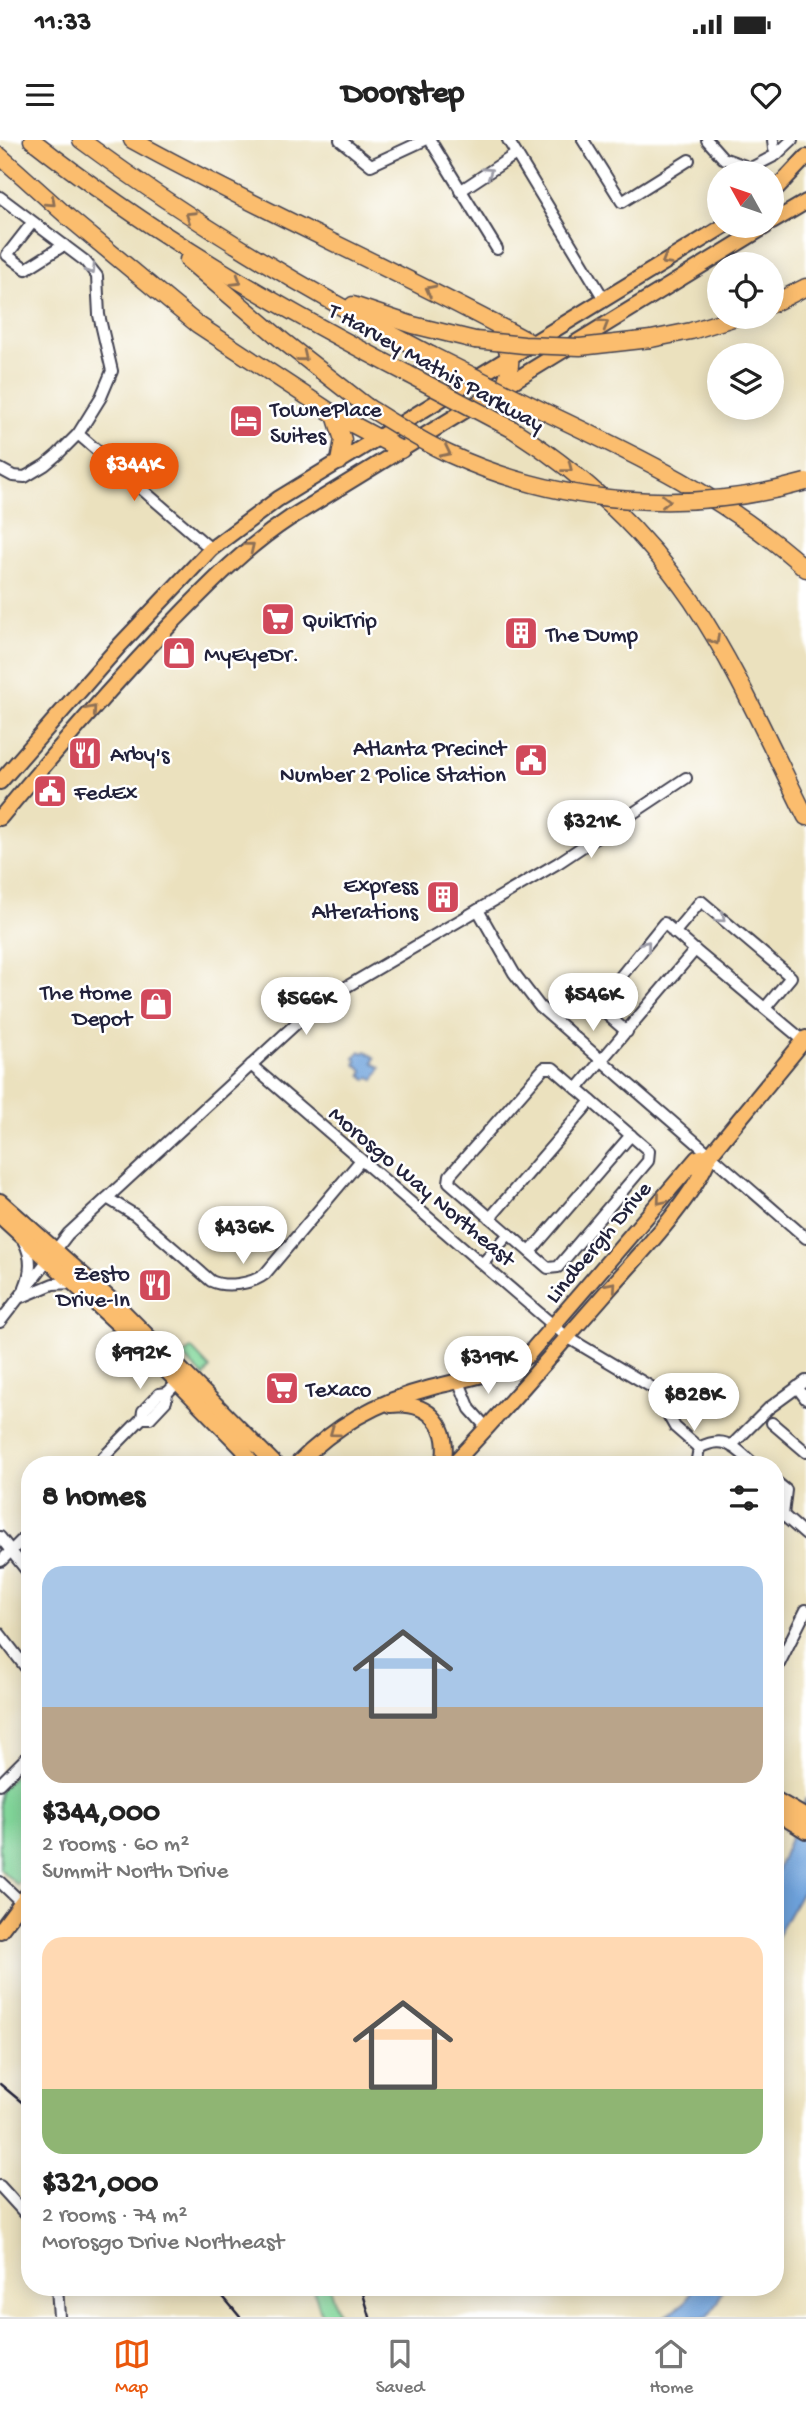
<!DOCTYPE html>
<meta charset="utf-8">
<style>
:root{--surface:#fff;--page:#f2f2f2;--text:#222;--muted:#767676;--line:#e0e0e0;--accent:#ea580c}
body{margin:0;font-family:"Gochi Hand",sans-serif;background:var(--page);color:var(--text);height:100vh;display:flex;flex-direction:column;font-size:26px;white-space:nowrap}
*{box-sizing:border-box;margin:0}
p{font-size:23px;color:var(--muted)}
.icon{flex:none;width:38px;height:38px;fill:none;stroke:currentColor;stroke-width:2;stroke-linecap:round;stroke-linejoin:round}
.map{position:relative;flex:1;overflow:hidden}
.details{position:absolute;left:21px;top:1316px;width:763px;height:840px;display:flex;flex-direction:column;background:var(--surface);border-radius:28px;box-shadow:0 4px 18px #0003}
.details>*{flex:none}
.needle{width:46px;rotate:310deg}
.tools{position:absolute;left:707px;top:21px;display:grid;gap:14px}
.tools a{display:grid;place-items:center;width:77px;height:77px;border-radius:50%;background:var(--surface);box-shadow:0 4px 18px #0003;font-size:35px}
.price{position:absolute;translate:-50% -60px;padding:0 16px;border-radius:24px;background:#fff;color:#222;font-size:23px;line-height:46px;filter:drop-shadow(0 2px 4px #0008)}
.price::after{content:'';position:absolute;left:50%;top:42px;width:21px;height:16px;margin-left:-10px;background:inherit;clip-path:polygon(0 0,100% 0,50% 100%)}
.price.current{background:var(--accent);color:#fff}
ul{padding:0;list-style:none}
li{display:grid;align-content:center;gap:14px;height:371px;padding:0 21px}
li span{display:grid;place-items:center;height:217px;border-radius:21px;color:#555}
li>.icon{margin-inline-start:auto}
span .icon{width:126px;height:126px;fill:#fffc;stroke-width:1}
li b{font-size:30px}
h2{display:flex;justify-content:space-between;align-items:center;height:84px;padding:0 21px;font-size:30px}
.status{display:flex;justify-content:space-between;align-items:center;height:49px;padding:0 35px;background:var(--surface);direction:ltr}
.status svg{height:19px;fill:currentColor}
header{display:flex;justify-content:space-between;align-items:center;height:91px;padding:0 21px;background:var(--surface);font-size:32px;font-weight:700}
.tab-bar{display:flex;justify-content:space-around;align-items:center;height:98px;border-top:2px solid var(--line);background:var(--surface);font-size:19px;color:var(--muted)}
.tab-bar a{display:grid;justify-items:center;gap:4px}
.tab-bar .current{color:var(--accent)}
.map>svg:first-child{display:block}
.green{fill:#83d89b;stroke:#527d6b;stroke-width:2}
.water{fill:#6ea2db;stroke:#48628b;stroke-width:2}
.lines{fill:none;stroke-linecap:round;stroke-linejoin:round}
.minor-casing{stroke:#403f4f;stroke-width:14}
.major-casing{stroke:#403f4f;stroke-width:18}
.highway-casing{stroke:#403f4f;stroke-width:19}
.minor{stroke:#fff;stroke-width:10}
.major{stroke:#fbbd6e;stroke-width:14}
.highway{stroke:#fbbd6e;stroke-width:16}
.rail{stroke:#22223b;stroke-width:2.5}
.highway-bridge-casing{stroke:#403f4f;stroke-width:19;stroke-linecap:butt}
.highway-bridge{stroke:#fbbd6e;stroke-width:16}
.oneway{stroke:#9c9ca7}
.oneway2{stroke:#8e7054}
.labels{text-anchor:middle;stroke-width:5;stroke-linejoin:round;paint-order:stroke}
.street-label{font-size:23px;fill:#22223b;stroke:#fff}
.poi-label{font-size:23px;fill:#22223b;stroke:#fff;text-anchor:start}
</style>
<div class="status"><b>11:33</b><svg viewBox="0 0 49 12"><path d="M0 12V9h3v3zM5 12V6h3v6zM10 12V3h3v9zM15 12V0h3v12zM26 1h20v11H26zM47 4h2v5h-2z"/></svg></div>
<header><svg class="icon" aria-label="menu" viewBox="0 0 24 24"><path d="M4 6h16M4 12h16M4 18h16"/></svg>Doorstep<svg class="icon" aria-label="heart" viewBox="0 0 24 24"><path d="M12 20l-8-8c-3-5 5-10 8-4 3-6 11-1 8 4z"/></svg></header>
<div class="map">
<svg width="806" height="2177" viewBox="0 0 806 2177">
<rect width="100%" height="100%" fill="#fff"/>
<filter id="ink" filterUnits="userSpaceOnUse"><feTurbulence type="fractalNoise" baseFrequency=".0143" numOctaves="2"/><feDisplacementMap in="SourceGraphic" scale="14" xChannelSelector="R" yChannelSelector="G"/><feConvolveMatrix kernelMatrix="1 2 1 2 8 2 1 2 1" color-interpolation-filters="sRGB"/></filter>
<filter id="wash" filterUnits="userSpaceOnUse"><feTurbulence type="fractalNoise" baseFrequency=".00686" numOctaves="4" result="noise"/><feDisplacementMap in="SourceGraphic" scale="28" xChannelSelector="R" yChannelSelector="G"/><feGaussianBlur stdDeviation="1.57" result="paint"/><feColorMatrix in="noise" values="0 0 0 0 0 0 0 0 0 0 0 0 0 0 0 0 0 1.4 0 .05"/><feComposite in="paint" operator="in"/></filter>
<g filter="url(#wash)">
<rect width="100%" height="100%" fill="#ebe1be"/>
<g class="green">
<path d="M191 1208 210 1228 204 1237 183 1216Z"/>
<path d="M30 1620V1725L17 1745 0 1729V1650Z"/>
<path d="M313 2147H329L337 2172 322 2176Z"/>
</g>
<g class="water">
<path d="M360 911 363 913 366 911 375 918 373 922 381 928 374 940 370 937 367 940 361 935 363 931 355 924 357 921 354 918Z"/>
<path d="M806 1658V1745L775 1800V1736Z"/>
<path d="M695 2147H724L718 2163 707 2177H664L684 2163Z"/>
</g>
</g>
<g filter="url(#ink)">
<g class="lines">
<g class="minor-casing">
<g id="minor">
<path d="M340 0 371 25 425 0"/>
<path d="M430 0 497 109"/>
<path d="M508 0 604 159"/>
<path d="M583 0 622 62 689 20"/>
<path d="M707 0 723 18 751 28 776 15 792 0"/>
<path d="M773 0 774 9 777 14"/>
<path d="M460 51 516 14"/>
<path d="M0 57 85 121 97 136 99 175 112 231 101 257 78 294 58 314 45 325 25 337 13 336 0 329"/>
<path d="M32 83 7 115 26 129 64 105"/>
<path d="M78 294 211 409"/>
<path d="M478 770 514 833 540 867 806 1098"/>
<path d="M674 793 701 761 791 837 765 868"/>
<path d="M627 892 597 866 664 783 695 810"/>
<path d="M251 925 567 1197 653 1248 675 1287 699 1308"/>
<path d="M544 928H553L649 1011 648 1021 558 1127 548 1128 449 1042 450 1035Z"/>
<path d="M577 949 695 810 804 901"/>
<path d="M107 1058 135 1075 211 1141C226 1148 252 1144 265 1134L361 1020"/>
<path d="M490 1078 591 961"/>
<path d="M24 1102C32 1117 32 1131 25 1147"/>
<path d="M530 1112 631 995"/>
<path d="M483 1123 509 1094"/>
<path d="M22 1157 53 1144 72 1143"/>
<path d="M0 1182 68 1094 300 880 329 857 558 723 686 638"/>
<path d="M459 1242 470 1269 487 1288"/>
<path d="M797 1247 806 1259"/>
<path d="M142 1278 143 1271 159 1254 167 1253"/>
<path d="M772 1283 806 1312"/>
<path d="M731 1306 769 1268 806 1241"/>
<path d="M96 1325 142 1278H150L166 1261 167 1253 177 1243"/>
<path d="M696 1325 699 1308C726 1294 735 1308 755 1325"/>
<path d="M775 1341 786 1350 783 1375 775 1382"/>
<path d="M783 1375 806 1395"/>
<path d="M0 1397 30 1435"/>
<path d="M1 1421 30 1392"/>
<path d="M0 1494 30 1533"/>
<path d="M775 1539 778 1526 806 1470"/>
<path d="M0 1644 30 1614"/>
<path d="M0 1742 22 1763"/>
<path d="M0 2046 30 2079"/>
<path d="M57 2147 59 2177"/>
</g>
</g>
<g class="major-casing">
<g id="major">
<path d="M772 53 806 17"/>
<path d="M772 82 806 62"/>
<path d="M0 642 120 505 211 409 278 359 724 86"/>
<path d="M0 678C55 612 111 547 170 485 209 445 243 409 290 378L766 86"/>
<path d="M0 1061 117 1165 276 1325"/>
<path d="M0 1076 144 1208 242 1308 253 1325"/>
<path d="M391 1265C431 1261 451 1287 443 1325"/>
<path d="M296 1325C336 1285 376 1262 430 1248 467 1238 494 1236 527 1216L697 1018 710 1015"/>
<path d="M452 1325C507 1268 558 1207 610 1148 641 1113 694 1058 710 1015L806 898"/>
<path d="M775 1659 806 1677"/>
<path d="M775 1672 806 1691"/>
<path d="M0 1791 30 1751"/>
</g>
</g>
<g class="highway-casing">
<g id="highway">
<path d="M32 0C149 92 276 166 408 234"/>
<path d="M81 0C191 82 309 152 431 215"/>
<path d="M132 0C262 72 400 131 531 203"/>
<path d="M0 16 68 77 197 184 335 275 401 310"/>
<path d="M188 120 283 201 366 266"/>
<path d="M772 164 806 147"/>
<path d="M353 165 413 185 475 200"/>
<path d="M499 195C512 217 514 221 504 246"/>
<path d="M651 199 691 191 736 177"/>
<path d="M543 271C636 315 729 359 806 429"/>
<path d="M335 275 343 300 339 322"/>
<path d="M512 289C583 334 644 391 692 461 737 528 770 605 806 677"/>
</g>
</g>
<use href="#minor" class="minor"/>
<use href="#major" class="major"/>
<use href="#highway" class="highway"/>
<g class="rail">
<path d="M0 1944 30 1969"/>
<path d="M215 2147 240 2177"/>
<path d="M361 2147 370 2177"/>
</g>
<g class="highway-bridge-casing">
<g id="highway-bridge">
<path d="M475 200 524 205 580 207 651 199"/>
<path d="M431 215 543 271"/>
<path d="M408 234 512 289"/>
<path d="M366 266C393 283 420 301 449 314 560 365 689 375 806 342"/>
</g>
</g>
<use href="#highway-bridge" class="highway-bridge"/>
</g>
<defs><path id="oneway-chevron" d="M-2-3.5L2.5 0L-2 3.5" fill="none" stroke-width="1.6" stroke-linecap="round" stroke-linejoin="round" transform="scale(1.75)"/></defs>
<g class="oneway">
<use href="#oneway-chevron" transform="translate(488 32) rotate(-33)"/>
<use href="#oneway-chevron" transform="translate(91 130) rotate(57)"/>
<use href="#oneway-chevron" transform="translate(721 778) rotate(40)"/>
<use href="#oneway-chevron" transform="translate(646 805) rotate(-51)"/>
</g>
<g class="oneway2">
<use href="#oneway-chevron" transform="translate(51 62) rotate(42)"/>
<use href="#oneway-chevron" transform="translate(190 76) rotate(-147)"/>
<use href="#oneway-chevron" transform="translate(666 121) rotate(149)"/>
<use href="#oneway-chevron" transform="translate(237 141) rotate(31)"/>
<use href="#oneway-chevron" transform="translate(430 150) rotate(-153)"/>
<use href="#oneway-chevron" transform="translate(604 184) rotate(-31)"/>
<use href="#oneway-chevron" transform="translate(303 217) rotate(39)"/>
<use href="#oneway-chevron" transform="translate(446 312) rotate(26)"/>
<use href="#oneway-chevron" transform="translate(568 328) rotate(38)"/>
<use href="#oneway-chevron" transform="translate(666 361)"/>
<use href="#oneway-chevron" transform="translate(250 407) rotate(-39)"/>
<use href="#oneway-chevron" transform="translate(715 500) rotate(61)"/>
<use href="#oneway-chevron" transform="translate(92 570) rotate(-49)"/>
<use href="#oneway-chevron" transform="translate(661 1060) rotate(130)"/>
<use href="#oneway-chevron" transform="translate(612 1146) rotate(-49)"/>
<use href="#oneway-chevron" transform="translate(334 1292) rotate(144)"/>
</g>
</g>
<defs>
<g id="hotel-square" transform="scale(1.75)"><rect x="-9" y="-9" width="18" height="18" rx="4" fill="#d1495b" stroke="#fff"/><path d="M-6-4.5h1.5V1H6V5H4.5V3h-9V5H-6ZM-4 0a1.8 1.8 0 1 1 3.6 0ZM.5 0V-2.5h3Q6-2.5 6 0Z" fill="#fff"/></g>
<g id="supermarket-square" transform="scale(1.75)"><rect x="-9" y="-9" width="18" height="18" rx="4" fill="#d1495b" stroke="#fff"/><path d="M-6-5.5h2.5l.6 2H6L4.5 2H-2.5L-4.4-4H-6ZM-1.5 3.2a1.3 1.3 0 1 0 .1 0ZM3 3.2a1.3 1.3 0 1 0 .1 0Z" fill="#fff"/></g>
<g id="building-square" transform="scale(1.75)"><rect x="-9" y="-9" width="18" height="18" rx="4" fill="#d1495b" stroke="#fff"/><path d="M-4-6H4V6H1V3H-1V6H-4ZM-2.5-4.3h1.7v1.8h-1.7ZM.8-4.3h1.7v1.8H.8ZM-2.5-1h1.7V.8h-1.7ZM.8-1h1.7V.8H.8Z" fill="#fff"/></g>
<g id="shop-square" transform="scale(1.75)"><rect x="-9" y="-9" width="18" height="18" rx="4" fill="#d1495b" stroke="#fff"/><path d="M-5-2.5h2.3a2.7 3.5 0 0 1 5.4 0H5L5.5 6h-11ZM-1.5-2.5h3a1.5 2.3 0 0 0-3 0Z" fill="#fff"/></g>
<g id="restaurant-square" transform="scale(1.75)"><rect x="-9" y="-9" width="18" height="18" rx="4" fill="#d1495b" stroke="#fff"/><path d="M-5-6h1v4h1v-4h1v4h1v-4h1v5L-1.5 .5V6h-2V.5L-5-1ZM5-6V6H3V1.5H1.5Q1.5-4 5-6Z" fill="#fff"/></g>
<g id="civic-square" transform="scale(1.75)"><rect x="-9" y="-9" width="18" height="18" rx="4" fill="#d1495b" stroke="#fff"/><path d="M-.6-6.5H3V-4.5H.6V-3L4-1V1h2V6H-6V1h2V-1L-.6-3ZM-1.2 2.5V6h2.4V2.5Z" fill="#fff"/></g>
</defs>
<g fill-rule="evenodd">
<use href="#hotel-square" x="246" y="281"/>
<use href="#supermarket-square" x="278" y="479"/>
<use href="#building-square" x="521" y="493"/>
<use href="#shop-square" x="179" y="513"/>
<use href="#restaurant-square" x="85" y="613"/>
<use href="#civic-square" x="531" y="620"/>
<use href="#civic-square" x="50" y="651"/>
<use href="#building-square" x="443" y="757"/>
<use href="#shop-square" x="156" y="864"/>
<use href="#restaurant-square" x="155" y="1145"/>
<use href="#supermarket-square" x="282" y="1248"/>
</g>
<g class="labels">
<g class="street-label">
<text transform="translate(437 226) rotate(29)" y="8">T Harvey Mathis Parkway</text>
<text transform="translate(423 1045) rotate(40)" y="8">Morosgo Way Northeast</text>
<text transform="translate(597 1101) rotate(-50)" y="8">Lindbergh Drive</text>
</g>
<g class="poi-label">
<text x="270" y="276">TownePlace<tspan x="270" dy="26">Suites</tspan></text>
<text x="302" y="487">QuikTrip</text>
<text x="546" y="501">The Dump</text>
<text x="204" y="521">MyEyeDr.</text>
<text x="506" y="615" text-anchor="end">Atlanta Precinct<tspan x="506" dy="26">Number 2 Police Station</tspan></text>
<text x="110" y="621">Arby's</text>
<text x="74" y="659">FedEx</text>
<text x="418" y="752" text-anchor="end">Express<tspan x="418" dy="26">Alterations</tspan></text>
<text x="132" y="859" text-anchor="end">The Home<tspan x="132" dy="26">Depot</tspan></text>
<text x="130" y="1140" text-anchor="end">Zesto<tspan x="130" dy="26">Drive-In</tspan></text>
<text x="306" y="1256">Texaco</text>
</g>
</g>
</svg>
<div class="tools">
<a><svg class="needle" viewBox="-14 -14 28 28"><path d="M0-13l5 13h-10z" fill="#e53935"/><path d="M0 13l5-13h-10z" fill="#767676"/></svg></a>
<a><svg class="icon" aria-label="locate" viewBox="0 0 24 24"><circle cx="12" cy="12" r="6"/><path d="M12 2v4M12 18v4M2 12h4M18 12h4"/></svg></a>
<a><svg class="icon" aria-label="layers" viewBox="0 0 24 24"><path d="M12 4l9 5-9 5-9-5zM3 14l9 5 9-5"/></svg></a>
</div>
<b class="price current" style="left:134px;top:363px">$344K</b>
<b class="price" style="left:591px;top:720px">$321K</b>
<b class="price" style="left:593px;top:893px">$546K</b>
<b class="price" style="left:306px;top:897px">$566K</b>
<b class="price" style="left:243px;top:1126px">$436K</b>
<b class="price" style="left:140px;top:1251px">$992K</b>
<b class="price" style="left:488px;top:1256px">$319K</b>
<b class="price" style="left:694px;top:1293px">$828K</b>
<section class="details">
<h2>8 homes<svg class="icon" aria-label="filters" viewBox="0 0 24 24"><path d="M4 7h16M4 17h16"/><circle cx="9" cy="7" r="2"/><circle cx="15" cy="17" r="2"/></svg></h2>
<ul>
<li><span style="background:linear-gradient(#a9c7e8 65%,#b9a48a 0)"><svg class="icon" aria-label="home" viewBox="0 0 24 24"><path d="M3 11l9-7 9 7M6 9v11h12V9"/></svg></span><div><b>$344,000</b><p>2 rooms · 60 m²</p><p>Summit North Drive</p></div></li>
<li><span style="background:linear-gradient(#ffd9b3 70%,#8fb573 0)"><svg class="icon" aria-label="home" viewBox="0 0 24 24"><path d="M3 11l9-7 9 7M6 9v11h12V9"/></svg></span><div><b>$321,000</b><p>2 rooms · 74 m²</p><p>Morosgo Drive Northeast</p></div></li>
</ul>
</section>
</div>
<nav class="tab-bar">
<a class="current"><svg class="icon" aria-label="map" viewBox="0 0 24 24"><path d="M3 6l6-2 6 2 6-2v14l-6 2-6-2-6 2zM9 4v14M15 6v14"/></svg>Map</a>
<a><svg class="icon" aria-label="saved" viewBox="0 0 24 24"><path d="M7 4h10v16l-5-4-5 4z"/></svg>Saved</a>
<a><svg class="icon" aria-label="home" viewBox="0 0 24 24"><path d="M3 11l9-7 9 7M6 9v11h12V9"/></svg>Home</a>
</nav>
